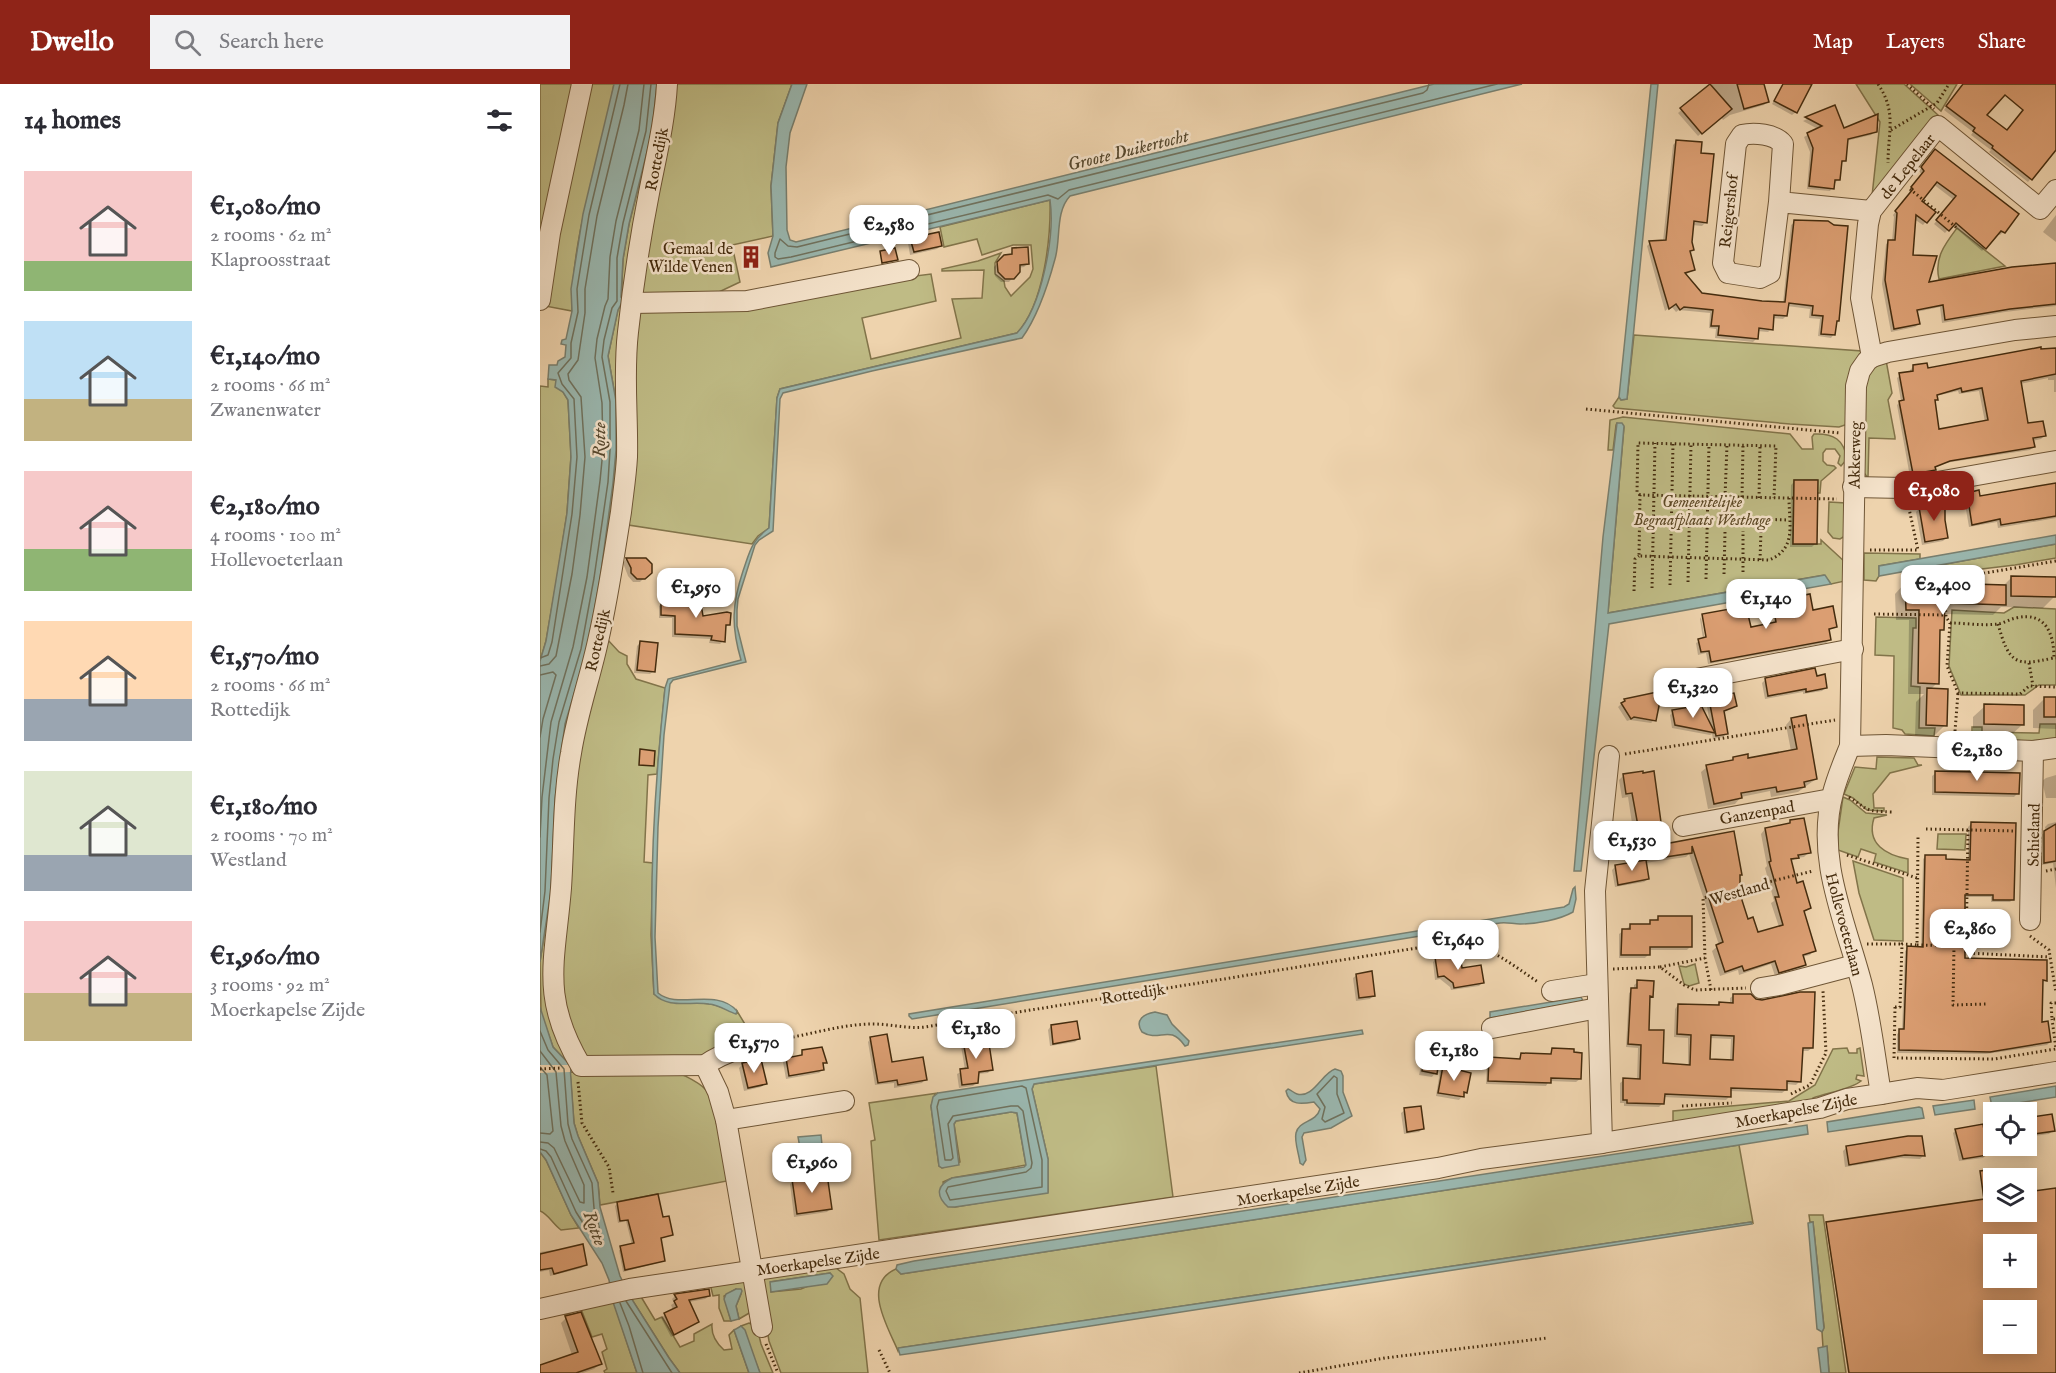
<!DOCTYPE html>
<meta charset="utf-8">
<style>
:root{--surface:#fff;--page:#f2f2f3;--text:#2b2b33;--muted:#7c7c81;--accent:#8f2418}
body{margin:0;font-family:"IM FELL English",serif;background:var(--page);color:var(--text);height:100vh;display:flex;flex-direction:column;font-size:22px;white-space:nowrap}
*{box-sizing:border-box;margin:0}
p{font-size:20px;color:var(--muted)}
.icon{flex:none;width:33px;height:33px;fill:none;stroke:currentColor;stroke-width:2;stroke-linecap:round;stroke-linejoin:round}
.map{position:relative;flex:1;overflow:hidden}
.drawer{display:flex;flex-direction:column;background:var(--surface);width:540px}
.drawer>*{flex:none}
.controls{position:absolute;left:1443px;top:1018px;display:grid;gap:12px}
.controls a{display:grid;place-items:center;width:54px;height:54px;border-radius:0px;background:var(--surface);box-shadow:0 3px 15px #0003;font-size:30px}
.price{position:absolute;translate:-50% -51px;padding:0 14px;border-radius:12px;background:#fff;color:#222;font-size:20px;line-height:39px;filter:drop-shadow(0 2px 3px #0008)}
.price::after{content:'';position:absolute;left:50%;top:36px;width:18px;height:14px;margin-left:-9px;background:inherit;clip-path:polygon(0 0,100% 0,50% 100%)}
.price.on{background:var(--accent);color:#fff}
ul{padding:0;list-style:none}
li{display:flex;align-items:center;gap:18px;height:150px;padding:0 24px}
li span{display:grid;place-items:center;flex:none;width:168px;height:120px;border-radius:0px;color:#555}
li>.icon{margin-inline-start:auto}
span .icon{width:72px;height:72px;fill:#fffc;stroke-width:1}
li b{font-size:26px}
h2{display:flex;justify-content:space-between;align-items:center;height:72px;padding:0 24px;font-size:26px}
header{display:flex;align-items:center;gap:36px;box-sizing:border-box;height:84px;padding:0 30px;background:var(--accent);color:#fff}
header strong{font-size:28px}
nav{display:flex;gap:33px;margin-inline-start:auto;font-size:21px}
.search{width:420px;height:54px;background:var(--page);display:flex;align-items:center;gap:15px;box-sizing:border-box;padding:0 21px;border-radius:0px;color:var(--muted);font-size:22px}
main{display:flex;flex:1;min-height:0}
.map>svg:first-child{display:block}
.green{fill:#bfbb85;stroke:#82744a;stroke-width:1.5;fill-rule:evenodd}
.water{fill:#9ab7af;stroke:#787f6f;stroke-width:1.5}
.pier{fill:#eed3ad}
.shadow{fill:#0003;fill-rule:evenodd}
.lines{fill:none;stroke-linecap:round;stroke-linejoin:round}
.shore{stroke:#70725e;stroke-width:1.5}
.building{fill:#db9e72;stroke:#452c0e;stroke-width:1.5;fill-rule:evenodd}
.minor-casing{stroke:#6f5636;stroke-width:22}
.path{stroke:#452c0e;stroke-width:3;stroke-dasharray:1.5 3;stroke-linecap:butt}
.minor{stroke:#f4e2ca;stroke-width:20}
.labels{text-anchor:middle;stroke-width:5;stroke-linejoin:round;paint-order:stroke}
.street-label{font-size:16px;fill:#452c0e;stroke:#f4e2ca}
.poi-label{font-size:16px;fill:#452c0e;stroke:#f4e2ca;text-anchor:end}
.park-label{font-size:16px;font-style:italic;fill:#5d4926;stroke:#f4e2ca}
.water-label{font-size:18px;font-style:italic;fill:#56482e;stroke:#f4e2ca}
</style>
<header>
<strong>Dwello</strong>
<div class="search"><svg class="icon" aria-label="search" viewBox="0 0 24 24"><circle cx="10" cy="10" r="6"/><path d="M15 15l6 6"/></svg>Search here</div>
<nav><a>Map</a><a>Layers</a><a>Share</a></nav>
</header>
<main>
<section class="drawer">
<h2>14 homes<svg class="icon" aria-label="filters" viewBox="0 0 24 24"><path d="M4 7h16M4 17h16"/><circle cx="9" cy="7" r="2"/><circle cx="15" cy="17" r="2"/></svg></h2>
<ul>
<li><span style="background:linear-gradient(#f6c9c9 75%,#8fb573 0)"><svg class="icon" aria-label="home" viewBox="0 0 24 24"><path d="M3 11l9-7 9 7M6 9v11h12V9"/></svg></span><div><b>€1,080/mo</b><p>2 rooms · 62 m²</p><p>Klaproosstraat</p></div></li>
<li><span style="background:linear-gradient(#bfe0f5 65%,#c2b280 0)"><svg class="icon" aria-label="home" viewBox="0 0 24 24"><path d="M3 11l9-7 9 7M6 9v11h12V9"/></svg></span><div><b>€1,140/mo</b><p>2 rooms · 66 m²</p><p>Zwanenwater</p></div></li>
<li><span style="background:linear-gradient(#f6c9c9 65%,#8fb573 0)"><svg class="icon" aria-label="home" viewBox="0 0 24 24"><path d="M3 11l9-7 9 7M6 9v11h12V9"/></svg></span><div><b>€2,180/mo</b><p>4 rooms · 100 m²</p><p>Hollevoeterlaan</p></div></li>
<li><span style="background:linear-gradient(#ffd9b3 65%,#9aa5b1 0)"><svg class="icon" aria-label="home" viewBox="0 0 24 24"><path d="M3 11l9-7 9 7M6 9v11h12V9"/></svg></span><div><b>€1,570/mo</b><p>2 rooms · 66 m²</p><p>Rottedijk</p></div></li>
<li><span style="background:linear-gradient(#dfe7d0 70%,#9aa5b1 0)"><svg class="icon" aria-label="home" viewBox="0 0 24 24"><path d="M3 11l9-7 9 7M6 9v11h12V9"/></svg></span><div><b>€1,180/mo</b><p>2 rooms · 70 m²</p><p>Westland</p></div></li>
<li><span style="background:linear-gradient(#f6c9c9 60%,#c2b280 0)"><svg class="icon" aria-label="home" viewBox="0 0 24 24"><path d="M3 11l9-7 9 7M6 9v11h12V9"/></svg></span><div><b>€1,960/mo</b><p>3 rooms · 92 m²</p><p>Moerkapelse Zijde</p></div></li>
</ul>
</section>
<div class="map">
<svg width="1516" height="1289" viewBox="0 0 1516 1289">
<rect width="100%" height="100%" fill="#eed3ad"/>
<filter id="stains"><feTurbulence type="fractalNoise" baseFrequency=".00333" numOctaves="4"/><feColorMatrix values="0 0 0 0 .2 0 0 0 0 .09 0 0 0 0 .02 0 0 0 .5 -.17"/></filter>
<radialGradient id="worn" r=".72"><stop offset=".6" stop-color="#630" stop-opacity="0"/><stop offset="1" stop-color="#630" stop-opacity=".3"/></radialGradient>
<g class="green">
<path d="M0 0H38L0 184Z"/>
<path d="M45 0H74C61 75 31 150 32 227L5 222Z"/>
<path d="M117 0H124L83 353 16 823 30 981 13 963 1 929 0 878 11 807 15 715 25 640 60 495 73 399 76 366V317L68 272 78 225 81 221 83 175 89 140 112 48Z"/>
<path d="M130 0H252L238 39 231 102 233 152 192 161 200 198 162 216 103 212 98 202Z"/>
<path d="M1316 0H1364L1398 31 1332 112 1340 38Z"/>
<path d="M1370 0H1417L1401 27Z"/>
<path d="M510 116C511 154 504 220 477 249L240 305 237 314 229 444 218 452 212 460 82 440 98 227 391 190 396 217 322 234 331 275 421 254 412 215 442 214 444 186 402 187V185L438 177 461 169 455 179V190L464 197 465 203 471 212 490 193 493 185 491 161H473L442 171 437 155 404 163 400 143Z"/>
<path d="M1417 144 1465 182 1399 195C1394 174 1405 160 1417 144Z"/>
<path d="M1094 251 1322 267 1308 340 1299 343 1250 340 1075 324 1073 322 1079 313 1081 316 1087 315Z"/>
<path d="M1346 276 1352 309 1348 316 1355 353V355L1329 354 1328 394 1321 385C1322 361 1318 312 1328 291 1332 284 1339 280 1346 276Z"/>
<path d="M8 295 16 296 28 316 31 372 27 429 18 488 6 557 0 577V302L8 303Z"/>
<path d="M1083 333 1250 350 1262 365H1273L1272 353 1274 350C1294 349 1304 356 1307 375L1301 382 1298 379 1300 372 1295 365H1286L1283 369V377L1287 381 1294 382 1296 384 1281 397 1280 409H1277V396H1254L1253 460H1281V456L1305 478V497L1291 500 1284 491 1068 529 1084 343 1077 339 1076 341 1073 366H1068L1070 336Z"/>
<path d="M1289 418 1306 419 1305 452 1300 455 1293 454 1288 448Z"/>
<path d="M1516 460V474L1475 481 1408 489 1399 488 1394 482Z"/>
<path d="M1324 469 1380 470V475L1339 482V492L1336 497 1324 496Z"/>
<path d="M1474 523 1516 525V601H1499L1485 611H1421L1409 582 1412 526 1464 529Z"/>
<path d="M1336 533 1376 534V544H1373L1371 602 1380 603 1379 644H1395L1394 652 1365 650 1362 646 1353 644 1354 572 1335 571Z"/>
<path d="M67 555 79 568 87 572V580L96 595 125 604 117 690 108 691 104 778 113 779 111 851 114 910C137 924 146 916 170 920 180 921 188 927 197 929V927L214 955 164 971 133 977 46 976 16 919 32 688Z"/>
<path d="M1500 640H1516V655L1464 659 1421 658 1420 649 1432 650V643H1442V648L1499 649Z"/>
<path d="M1337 673 1374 674 1378 681H1382L1350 689 1333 710 1334 724H1344V727L1327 726 1313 714 1304 710 1315 683 1336 685Z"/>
<path d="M1303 713 1310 716 1326 729 1347 731 1334 734C1326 760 1346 771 1368 775V789L1334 778 1336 770 1321 765 1318 773 1298 766V748Z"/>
<path d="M1398 750H1426L1425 766 1397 765Z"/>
<path d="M1313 777 1363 794V857L1334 856 1319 809Z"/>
<path d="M1155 880 1159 899 1149 902 1144 900 1139 882 1146 883Z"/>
<path d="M1307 964 1309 969H1317V965L1320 964 1324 992 1317 991 1316 995 1321 997C1312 1005 1286 1009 1273 1014V1018L1133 1040V1027L1249 1017 1275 1001 1293 965Z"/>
<path d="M616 982 633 1113 339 1156 331 1057 335 1056 329 1019 398 1009 395 1010 391 1022 399 1082 402 1084 420 1078 414 1040 416 1037 471 1028 477 1029 486 1081 412 1094 403 1098 408 1122 415 1123 508 1108V1075L492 1005 494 1000Z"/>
<path d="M30 988 143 991C151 995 160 999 166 1006 178 1021 183 1076 187 1097L60 1121 58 1099 38 1052 34 1039Z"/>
<path d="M1199 1061 1213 1139 1211 1138 359 1264 358 1267C348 1243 321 1200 356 1185L361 1190Z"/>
<path d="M0 1068 6 1076 31 1131 39 1144 21 1146C13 1140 8 1130 0 1127Z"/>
<path d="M1269 1131H1283L1306 1289H1289L1287 1263H1283L1282 1248 1284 1243 1273 1138H1270Z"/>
<path d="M292 1181 304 1190 310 1205 320 1214 328 1289H241L229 1257 218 1192ZM290 1189 292 1192 261 1205 231 1208V1198Z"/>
<path d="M204 1193 211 1228 199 1235 196 1222 201 1210 196 1205 184 1212 191 1237H184L179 1224V1211L173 1212 169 1196Z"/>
<path d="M100 1211 115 1236 122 1233 140 1263 154 1257V1250L172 1240C171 1251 176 1259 184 1266L192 1265 189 1251 194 1246 209 1289H140L129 1274 91 1214Z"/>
<path d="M73 1216 97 1289H65L64 1287 67 1285 62 1268 67 1265 62 1250 52 1253 41 1225 25 1231 23 1226Z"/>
<path d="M209 1239 217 1243 221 1260 233 1289H220L201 1242Z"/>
</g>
<g class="water">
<path d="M74 0H117L112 48 89 140 83 175 81 213H85L78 226 68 272 76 317V366L73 399 60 495 47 567 25 640 15 715 11 807 0 878V577L6 557 27 429 31 373 28 316 23 308 15 303 16 296 8 295 9 281H17L18 277 25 273 26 261 21 260 22 256 26 255 32 227 31 205 43 130Z"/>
<path d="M252 0H267L250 49 246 83 247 146 250 156 256 158 894 0H982L530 112C515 128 521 155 515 175 508 201 498 232 482 254L332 287 243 309 240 315 233 447 219 456 215 461 198 515 197 526V542L206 578 133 596 130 600 124 651 118 743 115 853 118 909C138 926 176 903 197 927L196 930C187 927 179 921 169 920 151 917 128 925 114 910 108 808 114 705 125 604L128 595 201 576C191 542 192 520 203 487 210 467 211 457 229 444L237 314 240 305 477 249C502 223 515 151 510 116L231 183 228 169 233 152 231 102 238 39Z"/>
<path d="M1111 0H1118L1087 315 1081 316 1079 313Z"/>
<path d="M1077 339H1082L1084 342 1068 529 1285 491 1291 500 1069 540 1041 787H1034L1063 453Z"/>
<path d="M1516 451V460L1339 492V482Z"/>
<path d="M1035 803 1036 815 1033 828C1019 836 996 840 980 840 973 840 967 838 960 839L372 935 369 932V930L1024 823 1029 820 1033 805Z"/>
<path d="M1041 913 1043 917 950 934V928Z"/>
<path d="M0 923 13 963 30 981 34 1039 38 1052 58 1099 60 1123 80 1192 91 1214 129 1274 140 1289H97L73 1218 69 1196 62 1179 31 1131 6 1076 0 1068Z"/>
<path d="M615 928 627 931 632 940 649 957 648 961 645 962C629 939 620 959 602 948 594 936 604 930 615 928Z"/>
<path d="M822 946 823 950 494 1000 492 1005 508 1075V1109L415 1123H408C395 1111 397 1101 412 1094L484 1083 486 1081 477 1029 471 1028 416 1037 414 1040 419 1081 402 1084 399 1082 391 1022 393 1013 398 1009Z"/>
<path d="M795 985 801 987 803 992V1008L812 1032 791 1044 764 1049 762 1053 766 1076 763 1081 760 1079C759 1070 754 1057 756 1049 759 1036 776 1039 780 1025L774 1018C762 1020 749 1022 746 1007L748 1005C751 1006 754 1009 757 1010 773 1015 782 989 795 985Z"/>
<path d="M1516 1002V1013L1452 1023 1450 1013Z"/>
<path d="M1434 1016 1435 1025 1395 1031 1393 1022Z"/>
<path d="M1379 1023 1382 1024 1384 1034 1288 1048 1287 1038Z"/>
<path d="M1267 1041 1268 1050 1199 1061 361 1190 356 1185 357 1181 374 1177Z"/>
<path d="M281 1051 282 1061 260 1064 258 1053Z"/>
<path d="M1211 1138 1212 1140 395 1266 360 1271 358 1264Z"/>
<path d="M1273 1138 1284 1244 1282 1248 1277 1245 1268 1139Z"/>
<path d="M290 1189 293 1192 287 1200 231 1208 230 1198Z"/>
<path d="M196 1205H201L202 1207 196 1222 199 1235 191 1237 184 1215 186 1210Z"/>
<path d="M201 1242 205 1246 220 1289H209L194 1246Z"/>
<path d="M1287 1262 1289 1289H1281L1278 1264Z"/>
</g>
<path class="pier" d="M0 981H30V988L0 989Z"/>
<g class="shadow">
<path d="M1172 0H1222L1227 18 1224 21 1190 31 1183 36 1181 33 1158 52 1138 29Z"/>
<path d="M1244 0H1263L1256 28 1252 31 1232 20Z"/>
<path d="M1423 0H1458L1445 31 1466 48 1483 26 1490 0H1516V63L1488 98 1449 68 1451 66 1431 51 1433 48 1404 26Z"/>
<path d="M1294 22 1303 46 1335 48 1331 51 1306 57 1304 76 1301 80 1298 95 1290 107 1267 105 1270 68 1264 53 1278 45 1263 37Z"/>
<path d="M1137 57 1166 138 1162 142 1152 141 1150 158 1152 166 1149 169 1154 185 1145 191 1162 211 1243 219 1251 141 1255 138 1298 236 1295 239 1294 250 1291 254 1278 252 1280 235 1269 234 1270 225 1247 222 1246 232 1243 235 1232 234 1231 245 1228 248 1217 247 1216 255 1213 258 1175 254 1176 245 1169 244 1170 229 1139 226 1136 228 1131 222 1125 227 1107 162 1110 159 1123 157 1133 61Z"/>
<path d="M1392 70 1463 148 1460 151 1457 150 1442 167 1412 141 1405 149 1394 140 1414 116 1393 100 1380 117 1394 128 1383 141 1374 135 1371 172 1387 200 1472 184 1516 180V222L1465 228 1402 239 1400 223 1376 228 1379 240 1375 243 1351 248 1342 200 1346 160 1349 157H1352L1354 133 1353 131 1371 109 1369 107 1382 91 1379 87Z"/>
<path d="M1516 131V158L1503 148Z"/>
<path d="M371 156 401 161 397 165 370 171 368 159Z"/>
<path d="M473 166 487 180 484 183 478 184 479 187 469 198H461L455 192 454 183 464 172H469Z"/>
<path d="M1516 266V308H1514V296H1508V294L1480 300 1486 341 1504 352 1501 355 1492 357 1493 363 1490 366 1405 379 1394 384 1391 389 1370 393 1357 321 1361 317 1357 294 1360 291 1370 289V286L1373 283 1387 285ZM1418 307 1419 310 1439 307 1445 338 1398 347 1394 318 1396 315V312Z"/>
<path d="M1255 397 1275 460 1272 463H1250L1251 401Z"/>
<path d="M1516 400V434L1458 444 1457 438 1429 443 1424 414 1427 410 1439 414Z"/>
<path d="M1379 425 1407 453 1403 457 1382 461 1376 428Z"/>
<path d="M86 475H105L106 492 100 498H93L88 492 83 479Z"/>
<path d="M1472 493 1515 512 1503 524 1461 523 1453 531 1403 530 1402 545 1399 549 1397 599 1390 606 1405 641 1393 653H1375L1376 618 1384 610H1368L1369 536H1356L1355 510 1365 499 1463 502Z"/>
<path d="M1239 517 1272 528 1296 543 1288 547 1290 555 1286 559 1168 580 1166 569 1158 571 1156 559 1163 555 1160 535 1161 533 1166 561 1210 545 1233 540 1232 538 1238 534 1236 521Z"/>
<path d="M122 519 162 534 188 541 184 544 183 557 180 560 169 559 170 555 132 553V534H119V522Z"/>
<path d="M101 558 114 587 110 590 94 589 97 562Z"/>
<path d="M1276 593 1286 603 1282 607 1263 610V608L1225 615 1222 599 1226 595Z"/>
<path d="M1168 606 1186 612 1195 622 1183 628 1186 650 1183 653 1173 655 1172 650 1170 651 1132 644 1130 631 1133 628 1170 641 1165 610Z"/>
<path d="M1505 614H1516V645L1493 644V626Z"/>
<path d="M1085 616 1114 636 1111 639 1090 636 1087 637 1078 623Z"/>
<path d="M1445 622 1482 641 1470 652H1433V633Z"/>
<path d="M1251 635 1276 695 1258 708 1231 713 1230 707 1201 713 1195 720 1168 725 1161 688 1167 683 1189 679 1194 674 1207 675 1251 667 1246 641Z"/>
<path d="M1113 688 1123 762 1193 748 1201 790 1198 793V810L1207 836 1217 850 1239 843 1231 819 1234 817 1225 784 1227 782 1221 750 1225 745 1247 741 1251 738 1269 768 1264 773 1256 774 1250 778 1256 801 1270 824 1263 829 1274 866 1270 871 1262 873 1265 881 1260 886 1235 892 1231 880 1199 891 1198 886 1180 892 1172 867 1179 861 1149 770 1146 773 1105 779 1108 795 1104 798 1075 803 1072 786 1076 782 1102 778 1097 745 1093 746 1088 713 1082 714 1079 696 1083 692Z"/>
<path d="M1396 689 1478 709 1474 713 1392 711V692Z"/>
<path d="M1516 691V714H1506L1502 697 1506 694Z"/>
<path d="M1516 738V804L1513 779 1502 781 1501 751 1506 748 1505 743 1508 740Z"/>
<path d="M1431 740 1473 815 1470 818H1451V813H1424L1423 876 1505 896 1502 899 1500 940 1510 958 1507 961 1446 970 1357 969V950L1362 946 1365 867 1368 864H1381L1383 775 1386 772 1404 777 1428 778V743Z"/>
<path d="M1118 834 1151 862 1147 866H1109V870L1105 874H1079V850L1090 842 1107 841Z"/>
<path d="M896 875 921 886 942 899 939 902 911 906 910 903 900 895 895 896 893 878Z"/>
<path d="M817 891 834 911 830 915 816 917 813 894Z"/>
<path d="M1098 898 1111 912 1109 915 1107 947 1121 981 1148 982V954L1134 953 1135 925 1138 921 1177 923 1180 920H1190V914L1194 911 1272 964 1268 967H1261L1260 997 1256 1001 1246 1000V1006L1242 1009 1190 1007V1012L1186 1016 1123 1013V1019L1119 1023 1084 1022V1019H1080V999L1084 996H1097L1098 964 1086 963 1089 909 1094 905V901ZM1169 954 1191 955 1190 977 1168 976Z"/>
<path d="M511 942 538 955 535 958 510 962 508 946Z"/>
<path d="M331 954 351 980 385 995 382 999 354 1004V999L335 1001 328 958Z"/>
<path d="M424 958 451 985 448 989 437 990V998L433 1002 419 1004 417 990 425 986 421 962Z"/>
<path d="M1012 966 1040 995 1036 998 1009 997 1006 1002 946 1000 947 978 950 975 978 976 981 970 1009 972Z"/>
<path d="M263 968 285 978 282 982V986L279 989 246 995 243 978 246 975 260 973Z"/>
<path d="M885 975 895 989 892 993 879 991 882 978Z"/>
<path d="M203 980 225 1000 221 1003 204 1007 199 984Z"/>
<path d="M904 983 926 1008 919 1016 896 1012 900 987Z"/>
<path d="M865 1026 882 1045 879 1048 864 1050 861 1029Z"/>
<path d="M1486 1035 1513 1046 1509 1050 1486 1053Z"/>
<path d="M1416 1046 1447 1070 1443 1074 1419 1077 1413 1049Z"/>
<path d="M1306 1064 1383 1072 1380 1075 1360 1074 1305 1083 1303 1067Z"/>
<path d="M1440 1088 1454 1128H1486V1110L1516 1106V1289H1308L1286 1141 1443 1116ZM1454 1161H1486V1194H1454ZM1454 1227H1486V1260H1454Z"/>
<path d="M253 1097 290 1125 287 1128 254 1133 250 1100Z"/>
<path d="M117 1112 122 1135 132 1151 120 1155 124 1176 121 1178 83 1188 79 1166 92 1161 86 1137 78 1139 75 1122 77 1120Z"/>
<path d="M42 1162 46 1180 42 1184 10 1192 9 1186 0 1188V1168Z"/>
<path d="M168 1207 169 1212 165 1215 149 1218 157 1238 131 1253 121 1234 133 1226 131 1221 134 1219 132 1215 135 1212Z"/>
<path d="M26 1234 60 1280 54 1285 43 1289H0V1283L32 1271 21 1239Z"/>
</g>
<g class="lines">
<g class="shore">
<path d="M889 0 887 6 883 9 257 163 248 162 240 155 235 169V173L238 175 251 173 508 111 518 115 529 106 957 0"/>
<path d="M0 574 8 571 12 558 32 430 37 373 34 315 22 300 18 289 31 274V259L38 228 37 205 49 131 80 0"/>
<path d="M0 582 9 580 16 572 32 490 40 431 45 373 41 313 29 296 28 290 38 276 45 229V205L57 132 84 21 88 0"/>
<path d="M0 591 13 588 16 591 3 635 0 653"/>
<path d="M0 753 2 713 11 638 33 563 47 493 60 397 63 366 62 319 55 274 57 255 65 222 68 215 70 173 76 137 99 46 104 0"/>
<path d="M0 848 5 807 9 714 13 675 19 638 41 565 54 494 68 398 70 366V318L62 273 64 256 72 224 77 217V174L83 139 106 47 111 0"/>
<path d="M0 947 8 966 24 985 28 1040 32 1055 52 1099 54 1124 63 1158 61 1161H57L36 1128 11 1073 6 1067 0 1065"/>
<path d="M0 967 16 988 21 1042 25 1057 44 1101V1119L40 1118 14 1064 8 1059 0 1058"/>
<path d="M0 983 7 991 13 1047 10 1050 0 1049"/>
<path d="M794 992 797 994V1010L804 1029 785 1038 782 1035 785 1023 777 1010Z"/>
<path d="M482 1002 486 1004 502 1076V1103L410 1116 406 1107 408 1103 486 1088 491 1084 492 1079 483 1027 478 1022H471L413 1032 408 1040 413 1074 411 1076H405L397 1023 399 1016Z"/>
<path d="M86 1217 132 1289"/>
<path d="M80 1219 89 1242 103 1289"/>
</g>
</g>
<g class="building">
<path d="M1170 0 1192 25 1162 50 1140 24Z"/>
<path d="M1197 0H1224L1229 18 1204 25Z"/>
<path d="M1243 0H1272L1257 29 1234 17Z"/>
<path d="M1423 0H1516V66L1492 96 1452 64 1453 62 1433 47 1435 44 1406 22ZM1465 11 1483 26 1467 46 1447 31Z"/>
<path d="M1295 21 1304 44 1338 30 1337 48 1308 55 1306 77H1302L1300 96H1295L1294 105 1269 102 1273 64 1267 49 1282 42 1265 33Z"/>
<path d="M1136 56 1162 58 1161 69 1174 70 1167 139 1154 137 1152 158 1154 166 1150 167 1155 186 1145 189 1162 209 1222 217 1245 218 1254 136 1288 137 1294 141 1308 142 1299 237H1297L1295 251 1281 250 1283 232 1272 231 1273 222 1249 219 1247 232 1234 231 1233 246 1219 244 1218 255 1178 251 1179 242H1171L1173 226 1144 223 1140 226 1136 220 1129 225 1109 157 1126 156Z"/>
<path d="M1395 65 1479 130 1465 149 1461 147 1446 165 1416 139 1409 147 1396 136 1416 112 1397 98 1382 117 1396 128 1387 139 1376 131 1373 171 1397 172 1389 198 1472 183 1516 179V220L1470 225 1405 236 1403 221 1377 226 1380 240 1354 245 1345 196 1348 156H1355L1357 129 1355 127 1373 105 1371 103 1384 87 1381 83Z"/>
<path d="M399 148 402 162 374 168 370 154Z"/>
<path d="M215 163 219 177 207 179 203 166Z"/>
<path d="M488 163 489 180 480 181V188L474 195H465L458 188 457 178 464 171 472 170V164Z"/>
<path d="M355 164 358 176 342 179 340 167Z"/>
<path d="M1501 263V265L1516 264V290L1481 297 1488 339 1503 337 1506 352 1493 354 1495 363 1410 377 1395 383 1396 386 1373 390 1359 317 1364 316 1359 289 1373 287V281L1387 279 1388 284ZM1421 304 1422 308 1442 304 1448 336 1399 345 1395 316H1398L1397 311Z"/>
<path d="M1254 396H1278L1277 460H1253Z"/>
<path d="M1516 399V432L1461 441 1460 435 1432 441 1427 409 1439 406 1440 412Z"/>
<path d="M1405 418V436L1408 454 1385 458 1379 423Z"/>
<path d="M86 474H106L112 480V489L105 495H97L91 489V484Z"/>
<path d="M1471 492 1516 493V513L1471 512Z"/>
<path d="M1365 498 1466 501V521L1405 519 1404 546H1400L1399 600 1378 599 1379 526H1366Z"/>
<path d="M1270 510 1273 526 1293 522 1297 543 1289 545 1291 556 1171 578 1169 567 1161 568 1158 555 1166 553 1162 530 1206 522 1211 543 1236 538 1235 533 1241 532 1238 516Z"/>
<path d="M160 514 163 532 187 528 191 529 190 541H186L185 558 171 556 172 552 135 550V532L121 531V517H141Z"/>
<path d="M100 557 118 559 115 588 97 586Z"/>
<path d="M1275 584 1277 592 1285 590 1287 604 1266 608V605L1228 612 1225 594Z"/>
<path d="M1186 602 1188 610 1194 609 1197 622 1184 627 1188 650 1176 652 1167 605Z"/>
<path d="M1387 604 1408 605 1407 642 1386 641Z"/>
<path d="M1122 607 1116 637 1094 633 1091 635 1081 619 1085 617 1084 615Z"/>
<rect x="1504" y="613" width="12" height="20"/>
<path d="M1444 620 1484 621V641L1444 640Z"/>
<path d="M1161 621 1175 649 1135 641 1132 626Z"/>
<path d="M1266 631 1277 695 1264 698 1265 703 1237 708 1236 703 1201 709 1202 714 1174 720 1166 681 1193 676V673L1208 670V674L1257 665 1251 634Z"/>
<path d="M100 665 115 667 114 682 99 681Z"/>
<path d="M1103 687V689L1114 687 1124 760 1194 747 1202 791H1200V810L1208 835 1213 833 1218 848 1243 841 1235 813H1239L1229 778 1231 777 1225 744 1250 739V736L1264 734 1271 769 1258 771 1259 774 1251 775 1257 799 1263 797 1271 824 1264 827 1276 867 1263 871 1266 881 1239 889 1235 877 1204 887 1202 882 1185 888 1176 861 1183 858 1152 762V769L1106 776 1101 742H1098L1092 709 1086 710 1083 690Z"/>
<path d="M1395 687 1480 689 1479 710 1395 708Z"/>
<path d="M1431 738 1476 739 1474 816H1453V811H1425V874L1507 876V897L1503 896 1502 938 1508 937 1511 958 1450 968 1359 966V945H1364L1367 862 1383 863 1385 771H1406V775L1430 776Z"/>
<path d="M1516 740V777L1504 779V747Z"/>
<path d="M1106 776 1109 795 1078 801 1075 781Z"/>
<path d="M1118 832H1152V863H1110V871H1081L1082 845H1090V840H1110V836H1118Z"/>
<path d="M920 869 922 884 941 881 944 899 914 904 913 899 904 892 898 893 895 873Z"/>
<path d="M832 887 835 912 819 914 816 890Z"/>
<path d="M1097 896 1114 897 1113 913 1110 912 1109 946H1124L1123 979 1150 981 1151 951 1137 950 1138 920 1179 921V918L1193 919V910H1211L1216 915 1222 916 1260 908H1275L1273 964H1263L1261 998 1247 997V1006L1191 1004V1013L1125 1010 1124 1020 1087 1019V1016H1083V994L1100 995 1101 961 1088 960 1091 904H1097ZM1171 951 1194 952 1193 976 1170 975Z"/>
<path d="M537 937 540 955 513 960 511 941Z"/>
<path d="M347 950 352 978 383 973 387 996 358 1001 357 996 338 999 330 953Z"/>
<path d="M448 953 453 986 439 988 438 999 422 1001 420 985 428 984 423 957Z"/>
<path d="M282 963 287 979H283L284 986 249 992 246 974 262 971V966Z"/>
<path d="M1012 964 1034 965V968L1042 969 1041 995 1011 994V999L948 997 949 973 980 975 981 969 1011 970Z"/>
<path d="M885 973 899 976 897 990 882 987Z"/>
<path d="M221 975 227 1000 208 1004 202 979Z"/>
<path d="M903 982 931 989 927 1009 924 1008V1013L898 1009Z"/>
<path d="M881 1022 884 1045 867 1048 864 1024Z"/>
<path d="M1512 1030 1515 1047 1486 1051V1034Z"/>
<path d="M1443 1040 1448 1071 1423 1075 1415 1045Z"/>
<path d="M1368 1052H1382L1385 1072 1365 1071 1309 1081 1306 1062Z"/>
<path d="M1454 1085V1128H1486V1108L1516 1104V1289H1309L1286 1138 1444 1115 1440 1087ZM1454 1161H1486V1194H1454ZM1454 1227H1486V1260H1454Z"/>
<path d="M287 1090 292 1125 257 1130 252 1095Z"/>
<path d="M118 1110 123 1133 129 1132 133 1151 121 1154 125 1177 85 1186 80 1162 94 1159 88 1136 80 1137 77 1118Z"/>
<path d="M43 1160 47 1181 14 1190 12 1184 0 1186V1170Z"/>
<path d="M169 1205 170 1212 149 1216 159 1238 134 1251 124 1229 137 1223 134 1217 137 1215 134 1210Z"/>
<path d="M41 1228 62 1280 36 1289H0V1281L38 1268 25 1232Z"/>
</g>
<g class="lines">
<g class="minor-casing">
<g id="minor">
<path d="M127 0C125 37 116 73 109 109 100 155 93 201 88 248 83 290 88 331 87 373 86 392 83 410 81 428 74 471 68 514 58 557 50 594 37 630 31 669 23 713 24 759 21 804 15 878 0 913 41 982L165 981C187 966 210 961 236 956"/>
<path d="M1239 118 1243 60C1235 50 1214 48 1202 51L1196 60 1183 179 1188 189 1220 194 1230 189 1239 118 1331 127"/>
<path d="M0 216 10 149 42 0"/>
<path d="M92 219 207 217 369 186"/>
<path d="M1332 273 1321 214 1328 140 1331 127 1398 42 1500 125 1516 106"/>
<path d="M1313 403 1364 404 1516 377"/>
<path d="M1151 596 1313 565"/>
<path d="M1310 662 1346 661 1493 667 1516 664"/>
<path d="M1143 742 1291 715"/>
<path d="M1490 836 1493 667"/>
<path d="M1221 904 1239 901 1315 881"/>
<path d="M1012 907 1057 900"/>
<path d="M952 944 1058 924"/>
<path d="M165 981 178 1008 186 1036 222 1243"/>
<path d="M1341 1010C1335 974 1331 937 1322 901 1306 839 1275 774 1293 709 1297 693 1304 677 1310 662L1316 302 1320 287 1327 277 1332 273 1348 268 1475 246 1516 242"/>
<path d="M186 1036 304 1017"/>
<path d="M1062 1059 1055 807 1069 672"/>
<path d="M0 1225 90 1205 898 1084 941 1075 1062 1059 1280 1024 1307 1015 1341 1010 1377 1004 1403 1006 1516 988"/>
</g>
</g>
<g class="path">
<path d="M1338 0C1357 28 1348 48 1348 79"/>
<path d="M1367 0 1394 25"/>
<path d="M1351 46 1397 19 1409 0"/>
<path d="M1370 105 1417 144"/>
<path d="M1046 325 1300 349"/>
<path d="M1100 411 1097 408 1098 359 1236 362 1234 414"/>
<path d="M1185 413 1187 361"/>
<path d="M1202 413 1203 361"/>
<path d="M1219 414 1220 361"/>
<path d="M1249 414C1249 440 1257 465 1229 476L1099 472 1100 411 1297 415"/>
<path d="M1177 434 1249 436"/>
<path d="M1330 466H1378L1368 420"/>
<path d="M1220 476 1221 447"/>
<path d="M1516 477 1404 496 1406 533 1410 539 1407 582 1418 609 1480 610 1489 602 1516 603"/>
<path d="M1203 488V447"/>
<path d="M1184 490 1185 448"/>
<path d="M1166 495 1169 360"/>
<path d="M1148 498 1151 360"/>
<path d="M1130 501 1133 360"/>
<path d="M1112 504 1115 359"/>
<path d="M1094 507 1095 475 1099 472"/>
<path d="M1334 530 1406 531"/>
<path d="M1410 539C1425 539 1443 542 1458 540 1464 539 1470 535 1476 534 1505 527 1514 549 1514 574H1516"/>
<path d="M1458 540C1469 579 1475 583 1513 574"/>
<path d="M1489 579 1493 602"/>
<path d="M1415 647 1418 609"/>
<path d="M1085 670 1295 636"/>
<path d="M1309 713C1330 727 1325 727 1352 728"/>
<path d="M1386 745 1476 747"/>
<path d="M1428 746 1426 869 1510 873"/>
<path d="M1307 771 1377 794"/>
<path d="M1506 787 1516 785"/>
<path d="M1490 852 1509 866 1516 909"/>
<path d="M1327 860H1362"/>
<path d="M1377 861 1426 862"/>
<path d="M1414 862 1413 921 1446 920"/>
<path d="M1120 883 1165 874"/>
<path d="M1073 885 1120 883 1144 901 1155 906 1206 904"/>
<path d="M1171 906 1165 874 1163 814 1273 787"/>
<path d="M1516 919H1511L1512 935H1516"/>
<path d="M1355 923 1354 974 1454 975 1516 965 1512 935"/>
<path d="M1355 923H1360L1362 860 1377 861 1378 753"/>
<path d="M253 953C279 948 306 940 333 940 351 940 367 945 385 943L914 858C947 859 972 881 998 898"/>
<path d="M0 985 22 984"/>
<path d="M38 998 42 1039 69 1083 73 1109"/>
<path d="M1251 1010 1270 1001 1286 969 1283 907"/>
<path d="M1142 1022 1192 1019"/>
<path d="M226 1260 238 1289"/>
<path d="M339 1266 350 1289"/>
<path d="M759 1289 845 1274 1007 1254"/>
</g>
<use href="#minor" class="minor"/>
</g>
<defs>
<g id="building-bare" transform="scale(1.8)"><path d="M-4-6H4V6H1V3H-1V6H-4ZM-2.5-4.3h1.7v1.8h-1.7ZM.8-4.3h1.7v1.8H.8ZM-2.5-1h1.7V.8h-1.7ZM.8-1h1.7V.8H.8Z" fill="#8f2418" stroke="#f4e2ca" stroke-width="2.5" paint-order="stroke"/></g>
</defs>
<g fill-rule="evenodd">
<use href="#building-bare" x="211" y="173"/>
</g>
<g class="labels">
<g class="street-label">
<text transform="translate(116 75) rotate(-79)" y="6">Rottedijk</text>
<text transform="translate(1367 82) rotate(-52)" y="6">de Lepelaar</text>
<text transform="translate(1188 127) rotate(-84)" y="6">Reigershof</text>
<text transform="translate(1314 371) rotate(-89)" y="6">Akkerweg</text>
<text transform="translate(57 556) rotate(-77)" y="6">Rottedijk</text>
<text transform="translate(1217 728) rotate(-10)" y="6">Ganzenpad</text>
<text transform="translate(1493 751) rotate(-89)" y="6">Schieland</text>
<text transform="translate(1199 807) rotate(-16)" y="6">Westland</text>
<text transform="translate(1305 840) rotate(75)" y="6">Hollevoeterlaan</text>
<text transform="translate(593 909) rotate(-9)" y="6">Rottedijk</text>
<text transform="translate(1256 1026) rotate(-11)" y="6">Moerkapelse Zijde</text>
<text transform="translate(758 1106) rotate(-9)" y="6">Moerkapelse Zijde</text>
<text transform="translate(278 1177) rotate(-8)" y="6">Moerkapelse Zijde</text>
</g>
<g class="poi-label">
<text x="193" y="170">Gemaal de<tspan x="193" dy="18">Wilde Venen</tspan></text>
</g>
<g class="park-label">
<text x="1162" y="423">Gemeentelijke<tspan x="1162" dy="18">Begraafplaats Westhage</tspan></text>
</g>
<g class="water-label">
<text transform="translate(588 66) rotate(-14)" y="6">Groote Duikertocht</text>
<text transform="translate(59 356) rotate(-89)" y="6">Rotte</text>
<text transform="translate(55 1144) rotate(70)" y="6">Rotte</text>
</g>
</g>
<rect width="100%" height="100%" filter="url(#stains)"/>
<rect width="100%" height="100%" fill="url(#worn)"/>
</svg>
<div class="controls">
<a><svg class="icon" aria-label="locate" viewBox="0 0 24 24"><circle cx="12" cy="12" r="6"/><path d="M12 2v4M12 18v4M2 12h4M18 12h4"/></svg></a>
<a><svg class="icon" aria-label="layers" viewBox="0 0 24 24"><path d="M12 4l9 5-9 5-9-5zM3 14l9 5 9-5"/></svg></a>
<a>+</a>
<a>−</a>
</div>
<b class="price" style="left:349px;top:172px">€2,580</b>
<b class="price on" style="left:1394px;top:438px">€1,080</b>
<b class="price" style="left:1403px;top:532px">€2,400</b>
<b class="price" style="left:156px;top:535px">€1,950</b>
<b class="price" style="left:1226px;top:546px">€1,140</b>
<b class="price" style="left:1153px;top:635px">€1,320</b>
<b class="price" style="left:1437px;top:698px">€2,180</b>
<b class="price" style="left:1092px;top:788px">€1,530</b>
<b class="price" style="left:1430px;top:876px">€2,860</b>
<b class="price" style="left:918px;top:887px">€1,640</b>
<b class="price" style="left:436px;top:976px">€1,180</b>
<b class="price" style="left:214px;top:990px">€1,570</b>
<b class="price" style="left:914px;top:998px">€1,180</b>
<b class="price" style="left:272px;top:1110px">€1,960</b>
</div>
</main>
